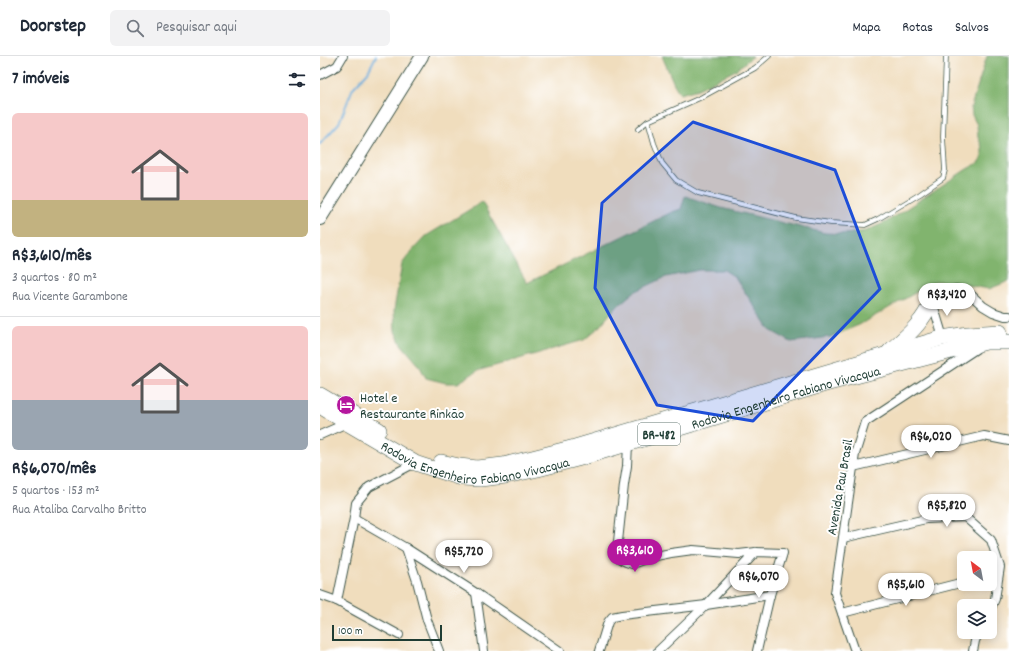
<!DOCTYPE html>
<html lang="pt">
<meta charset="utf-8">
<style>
:root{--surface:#fff;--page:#f2f2f3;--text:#1f2937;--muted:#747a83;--line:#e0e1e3;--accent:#b5179e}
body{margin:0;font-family:Dekko,sans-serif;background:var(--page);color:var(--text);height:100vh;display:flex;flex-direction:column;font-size:15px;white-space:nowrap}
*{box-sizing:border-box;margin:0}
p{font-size:13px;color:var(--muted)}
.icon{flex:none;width:22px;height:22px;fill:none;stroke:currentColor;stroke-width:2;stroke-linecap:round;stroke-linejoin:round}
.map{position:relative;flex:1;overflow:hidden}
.side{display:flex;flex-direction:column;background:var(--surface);width:320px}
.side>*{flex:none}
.needle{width:26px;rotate:328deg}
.controls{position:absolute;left:637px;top:495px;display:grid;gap:8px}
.controls a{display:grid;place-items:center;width:40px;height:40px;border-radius:6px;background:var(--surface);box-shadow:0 2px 10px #0003;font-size:20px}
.scale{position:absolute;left:12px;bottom:10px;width:110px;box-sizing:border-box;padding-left:4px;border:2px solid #1f3d34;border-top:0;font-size:11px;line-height:14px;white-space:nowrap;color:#1f3d34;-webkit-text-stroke:3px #fff;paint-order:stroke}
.price{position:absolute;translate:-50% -34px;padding:0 9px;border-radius:14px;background:#fff;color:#222;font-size:13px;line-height:26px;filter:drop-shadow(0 1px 2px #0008)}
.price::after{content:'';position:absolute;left:50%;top:24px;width:12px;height:9px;margin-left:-6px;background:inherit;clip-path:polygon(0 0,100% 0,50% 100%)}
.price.current{background:var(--accent);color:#fff}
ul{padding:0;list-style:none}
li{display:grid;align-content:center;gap:8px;height:212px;padding:0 12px}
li+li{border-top:1px solid var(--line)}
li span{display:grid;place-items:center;height:124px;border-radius:6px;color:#555}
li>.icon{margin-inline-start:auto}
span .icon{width:72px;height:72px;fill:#fffc;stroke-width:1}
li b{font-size:17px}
h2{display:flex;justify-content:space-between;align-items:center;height:48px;padding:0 12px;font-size:17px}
header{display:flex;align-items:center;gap:24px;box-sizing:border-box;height:56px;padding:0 20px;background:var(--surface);border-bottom:1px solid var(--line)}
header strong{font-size:19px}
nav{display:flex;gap:22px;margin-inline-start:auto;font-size:14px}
.search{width:280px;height:36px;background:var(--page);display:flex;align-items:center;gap:10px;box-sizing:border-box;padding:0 14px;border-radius:6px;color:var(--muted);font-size:15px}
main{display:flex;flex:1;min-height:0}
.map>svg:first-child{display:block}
.forest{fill:#81b46e;stroke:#507851}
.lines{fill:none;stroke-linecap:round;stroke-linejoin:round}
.stream{stroke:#65aadb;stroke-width:2}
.lane-casing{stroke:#3e5549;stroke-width:5.5}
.street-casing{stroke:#3e5549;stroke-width:10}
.secondary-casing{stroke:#3e5549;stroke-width:14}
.highway-casing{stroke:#3e5549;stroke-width:16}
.lane{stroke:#fff;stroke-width:4}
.street{stroke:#fff;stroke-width:8}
.secondary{stroke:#fff;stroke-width:12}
.highway{stroke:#fff;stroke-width:15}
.marked{fill:#1d4ed8;fill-opacity:0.2;stroke:#1d4ed8;stroke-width:3;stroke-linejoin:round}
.labels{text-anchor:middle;stroke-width:4;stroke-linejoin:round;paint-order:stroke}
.shield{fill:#fff;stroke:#627771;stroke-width:1}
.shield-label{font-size:13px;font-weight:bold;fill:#1f3d34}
.poi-label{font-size:14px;fill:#1f3d34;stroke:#fff;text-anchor:start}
.street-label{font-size:14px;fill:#1f3d34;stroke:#fff}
</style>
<header>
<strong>Doorstep</strong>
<div class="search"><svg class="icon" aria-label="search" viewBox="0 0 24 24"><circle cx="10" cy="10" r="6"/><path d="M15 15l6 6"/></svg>Pesquisar aqui</div>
<nav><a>Mapa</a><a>Rotas</a><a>Salvos</a></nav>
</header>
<main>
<section class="side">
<h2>7 imóveis<svg class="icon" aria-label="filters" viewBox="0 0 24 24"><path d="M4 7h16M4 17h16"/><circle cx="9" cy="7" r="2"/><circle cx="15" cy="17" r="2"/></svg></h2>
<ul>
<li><span style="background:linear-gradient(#f6c9c9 70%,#c2b280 0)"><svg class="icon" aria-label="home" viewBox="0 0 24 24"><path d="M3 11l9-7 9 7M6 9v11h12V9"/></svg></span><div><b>R$3,610/mês</b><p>3 quartos · 80 m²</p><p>Rua Vicente Garambone</p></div></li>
<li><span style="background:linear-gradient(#f6c9c9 60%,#9aa5b1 0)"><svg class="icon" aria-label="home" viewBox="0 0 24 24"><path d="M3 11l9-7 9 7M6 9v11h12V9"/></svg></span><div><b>R$6,070/mês</b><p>5 quartos · 153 m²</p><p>Rua Ataliba Carvalho Britto</p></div></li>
</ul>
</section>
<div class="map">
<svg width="689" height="595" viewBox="0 0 689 595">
<rect width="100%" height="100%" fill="#fff"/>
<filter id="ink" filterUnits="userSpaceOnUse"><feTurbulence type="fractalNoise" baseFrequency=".025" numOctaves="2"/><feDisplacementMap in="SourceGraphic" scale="8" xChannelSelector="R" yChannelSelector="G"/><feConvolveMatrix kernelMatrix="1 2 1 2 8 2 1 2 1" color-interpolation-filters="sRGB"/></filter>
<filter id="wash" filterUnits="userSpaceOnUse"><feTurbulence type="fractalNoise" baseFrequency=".012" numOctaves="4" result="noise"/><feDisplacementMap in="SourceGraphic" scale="16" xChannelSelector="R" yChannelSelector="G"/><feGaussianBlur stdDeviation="0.9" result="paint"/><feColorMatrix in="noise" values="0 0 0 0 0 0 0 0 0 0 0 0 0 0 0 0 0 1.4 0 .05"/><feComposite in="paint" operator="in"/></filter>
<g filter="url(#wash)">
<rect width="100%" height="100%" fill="#f0ddbd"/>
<g class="forest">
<path d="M342 0H433L416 14 378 33 360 38 354 28Z"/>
<path d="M667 0H689V225L669 233 647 229 616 225 539 269 510 281 471 286 450 274 415 221 404 214H379L346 221 314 236 296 251 279 271 264 284 157 315 138 327H126L106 322 99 309 81 288 75 275 74 254 82 208 92 195 106 180 162 146 207 227 352 156 361 153 365 140 401 152 505 177 526 178 546 175 566 166 647 113 658 107 662 101V91L658 81 657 69 652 59 651 51Z"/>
</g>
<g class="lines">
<path class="stream" d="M0 88 19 67 33 32 48 16 56 0"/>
</g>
</g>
<g filter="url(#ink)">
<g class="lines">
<g class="lane-casing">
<g id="lane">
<path d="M328 65 334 87 342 107 356 124 378 137 476 162 511 167 545 169 558 163 600 138 623 122 625 114 623 81 626 0"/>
<path d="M318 73 328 65 382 41 435 12 449 0"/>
</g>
</g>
<g class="street-casing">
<g id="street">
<path d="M0 19 17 10 23 0"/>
<path d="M624 285 612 245 626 236 636 233 649 237 663 250 673 256 685 260H689"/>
<path d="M0 379 27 367"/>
<path d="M308 387 307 410 304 429 297 495 300 503 306 506 312 508 331 501 351 497 373 494 419 498 436 496 463 497 450 539 437 595"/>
<path d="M533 411 664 380 689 385"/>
<path d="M34 462 86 492 156 537 240 595"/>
<path d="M523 482 606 463 645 461 671 484 680 511 675 543 670 554"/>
<path d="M86 492 97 525 107 564 119 595"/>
<path d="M156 537 164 595"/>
<path d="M0 539 17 545 79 579"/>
<path d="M17 545 34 462 36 447 49 431 95 407"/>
<path d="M522 557 644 526"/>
<path d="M279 595 288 566 292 561 302 559 386 549 450 539"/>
<path d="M338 595 386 549 436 496"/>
<path d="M535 595 515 537 535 398 545 366 656 293"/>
<path d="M653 595 655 585 659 576"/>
</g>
</g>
<g class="secondary-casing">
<path id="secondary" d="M0 163 102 0"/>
</g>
<g class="highway-casing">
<g id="highway">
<path d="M569 296C578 287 589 279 597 269 603 262 608 254 612 245"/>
<path d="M0 339 59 374"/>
<path id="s1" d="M0 350 27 367 95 407 104 410 142 422 160 423 186 420 218 413 257 403 505 328 666 286H689"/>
<path d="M121 406 139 410 157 412 183 409 212 402 255 391 622 282 648 278 680 276"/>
</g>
</g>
<use href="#lane" class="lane"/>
<use href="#street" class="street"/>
<use href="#secondary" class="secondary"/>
<use href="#highway" class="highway"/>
</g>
</g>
<path class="marked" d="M373 66 515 114 560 233 433 365 337 349 275 232 282 147Z"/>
<defs>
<g id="hotel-disc" transform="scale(1)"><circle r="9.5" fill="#b5179e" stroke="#fff"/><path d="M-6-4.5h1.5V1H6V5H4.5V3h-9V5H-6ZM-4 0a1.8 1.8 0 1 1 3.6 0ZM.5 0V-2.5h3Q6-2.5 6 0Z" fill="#fff"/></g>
</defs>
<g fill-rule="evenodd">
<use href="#hotel-disc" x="26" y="349"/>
</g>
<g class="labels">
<rect class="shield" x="318" y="367" width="42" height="22" rx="3"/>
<g class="shield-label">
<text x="339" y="383">BR-482</text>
</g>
<g class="poi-label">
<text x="40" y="346">Hotel e<tspan x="40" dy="16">Restaurante Rinkão</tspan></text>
</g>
<g class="street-label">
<text dy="5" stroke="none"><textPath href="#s1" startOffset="495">Rodovia Engenheiro Fabiano Vivacqua</textPath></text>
<text dy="5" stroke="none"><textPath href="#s1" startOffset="171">Rodovia Engenheiro Fabiano Vivacqua</textPath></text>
<text transform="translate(519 431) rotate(-80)" y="5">Avenida Pau Brasil</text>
</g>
</g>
</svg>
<div class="controls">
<a><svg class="needle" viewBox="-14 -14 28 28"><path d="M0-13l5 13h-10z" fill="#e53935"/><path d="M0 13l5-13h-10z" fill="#747a83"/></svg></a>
<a><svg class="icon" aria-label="layers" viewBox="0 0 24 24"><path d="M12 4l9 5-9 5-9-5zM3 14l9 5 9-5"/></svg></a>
</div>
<div class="scale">100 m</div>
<b class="price" style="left:627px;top:261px">R$3,420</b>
<b class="price" style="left:611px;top:403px">R$6,020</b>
<b class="price" style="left:627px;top:472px">R$5,820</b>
<b class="price current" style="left:315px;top:517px">R$3,610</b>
<b class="price" style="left:144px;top:518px">R$5,720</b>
<b class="price" style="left:439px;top:543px">R$6,070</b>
<b class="price" style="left:586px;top:551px">R$5,610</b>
</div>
</main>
